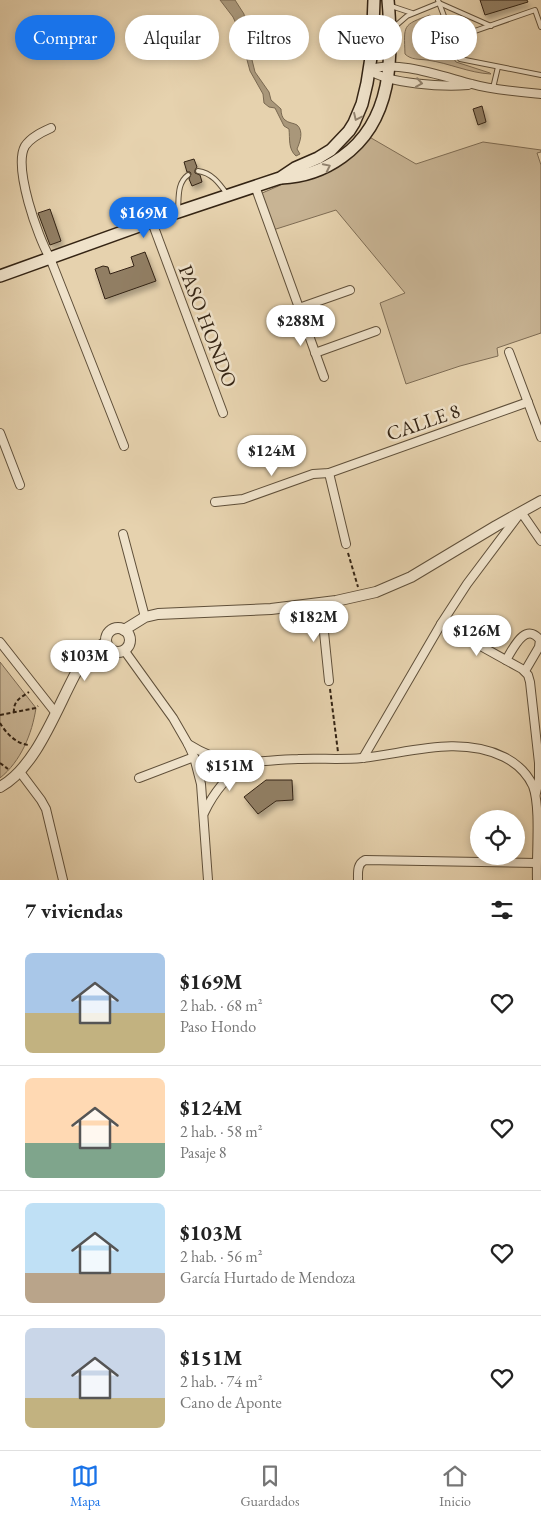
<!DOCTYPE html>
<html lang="es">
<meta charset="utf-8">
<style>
:root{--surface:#fff;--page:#f6f6f6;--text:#222;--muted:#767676;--line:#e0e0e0;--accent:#1a73e8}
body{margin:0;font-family:"EB Garamond",serif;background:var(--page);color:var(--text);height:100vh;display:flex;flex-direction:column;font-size:19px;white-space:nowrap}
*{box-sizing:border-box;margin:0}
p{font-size:16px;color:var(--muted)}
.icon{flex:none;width:28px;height:28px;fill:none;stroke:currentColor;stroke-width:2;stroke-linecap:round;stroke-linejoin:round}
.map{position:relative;height:880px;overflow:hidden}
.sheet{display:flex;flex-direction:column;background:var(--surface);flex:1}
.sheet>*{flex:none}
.banner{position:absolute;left:15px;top:15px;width:511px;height:45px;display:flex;gap:10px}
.tools{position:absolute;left:470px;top:810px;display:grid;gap:10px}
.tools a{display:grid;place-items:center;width:55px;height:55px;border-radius:50%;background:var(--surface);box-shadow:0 2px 8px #0003;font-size:25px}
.price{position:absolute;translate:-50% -42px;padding:0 11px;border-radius:18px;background:#fff;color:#222;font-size:16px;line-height:32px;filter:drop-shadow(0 1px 2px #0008)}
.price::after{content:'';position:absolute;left:50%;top:30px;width:15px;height:11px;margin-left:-8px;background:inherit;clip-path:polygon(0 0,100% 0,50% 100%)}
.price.on{background:var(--accent);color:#fff}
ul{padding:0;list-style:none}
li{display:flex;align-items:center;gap:15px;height:125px;padding:0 25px}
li+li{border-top:1px solid var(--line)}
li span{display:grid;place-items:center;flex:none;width:140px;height:100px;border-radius:8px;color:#555}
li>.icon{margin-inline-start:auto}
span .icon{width:60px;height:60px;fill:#fffc;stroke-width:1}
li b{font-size:21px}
h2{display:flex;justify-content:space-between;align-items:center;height:60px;padding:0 25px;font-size:21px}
.pill{padding:0 18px;border-radius:22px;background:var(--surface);box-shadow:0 2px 8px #0003;font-size:18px;line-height:45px}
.pill.on{background:var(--accent);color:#fff}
.dock{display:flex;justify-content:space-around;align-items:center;height:70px;border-top:1px solid var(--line);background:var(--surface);font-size:14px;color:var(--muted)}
.dock a{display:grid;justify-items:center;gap:2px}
.dock .on{color:var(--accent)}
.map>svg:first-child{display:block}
.green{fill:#c8b494;stroke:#7e6c54}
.water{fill:#a9977a;stroke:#7a6951}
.building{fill:#917e64;stroke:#342414;filter:url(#shadow)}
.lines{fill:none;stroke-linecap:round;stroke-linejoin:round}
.service-casing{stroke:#60503a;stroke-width:6}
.minor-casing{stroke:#60503a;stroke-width:10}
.tertiary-casing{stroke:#60503a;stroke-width:12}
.secondary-casing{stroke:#342414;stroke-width:14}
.path{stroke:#342414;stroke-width:2;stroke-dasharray:4 2.5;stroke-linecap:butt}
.service{stroke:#efe2ca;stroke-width:4}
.minor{stroke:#efe2ca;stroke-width:8}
.tertiary{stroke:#efe2ca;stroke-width:10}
.secondary{stroke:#efe2ca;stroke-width:11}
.oneway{stroke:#92836f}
.labels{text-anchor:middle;stroke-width:5;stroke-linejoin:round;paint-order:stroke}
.street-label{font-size:20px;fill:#342414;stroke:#efe2ca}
</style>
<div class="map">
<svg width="541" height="880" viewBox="0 0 541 880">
<defs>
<filter id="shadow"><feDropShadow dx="2.5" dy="4.5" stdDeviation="2.5" flood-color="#0004"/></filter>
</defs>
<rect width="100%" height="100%" fill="#e6d2ae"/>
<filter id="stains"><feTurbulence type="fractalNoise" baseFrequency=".004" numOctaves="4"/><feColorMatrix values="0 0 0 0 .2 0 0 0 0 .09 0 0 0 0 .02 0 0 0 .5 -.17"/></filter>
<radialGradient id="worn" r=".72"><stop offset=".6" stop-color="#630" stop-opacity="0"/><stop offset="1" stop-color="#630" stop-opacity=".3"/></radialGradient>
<g class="green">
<path d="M430 15 439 38 445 37 450 53 456 62 490 73 491 74C469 73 449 63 427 60 419 59 411 60 405 54 404 25 402 25 430 15Z"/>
<path d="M366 135 416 164 483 142 541 150V152L537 153 541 165V333L497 348 498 356 460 366 406 384 380 303 405 293 336 210 273 230 260 194 306 174Z"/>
<path d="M0 662 36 708C32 734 21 761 0 778Z"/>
</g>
<path class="water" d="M220 0H235L244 14 248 44 255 72 269 92 271 100 281 109C281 113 282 118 285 120 288 123 294 123 297 125 304 131 300 142 297 149L300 154 296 156C288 149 290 139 289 129L284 126 275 108 269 107 264 103 263 94 250 71 239 30 233 17Z"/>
<g class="building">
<path d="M480 0H527L528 2 485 15Z"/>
<path d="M482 106 486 122 478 125 473 109Z"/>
<path d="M194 159 197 167 195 170V173L200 175 202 182 192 186 189 179 191 174 190 172H187L184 162Z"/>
<path d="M50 209 61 241 50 245 38 213Z"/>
<path d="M145 252 156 281 105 299 95 269 103 266 108 267 110 274 134 266 131 257Z"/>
<path d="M266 780H292L293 800 276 801 258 814 244 797Z"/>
</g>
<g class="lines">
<g class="service-casing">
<g id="service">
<path d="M438 0 460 59 541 75"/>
<path d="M391 6 412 13"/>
<path d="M392 29 407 16 439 3 491 26"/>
<path d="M452 39 535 10 541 27"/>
<path d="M493 88 498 67"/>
<path d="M198 171C212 173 219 183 227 194"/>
<path d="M178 210C179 197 177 183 188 175"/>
</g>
</g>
<g class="minor-casing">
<g id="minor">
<path d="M369 70C395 59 444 77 472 84 493 90 519 92 541 94"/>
<path d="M369 70C389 84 443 87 468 85"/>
<path d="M51 128C42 132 31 137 25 146 13 167 38 238 50 258L124 446"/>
<path d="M255 186 324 377"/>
<path d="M152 222 223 413"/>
<path d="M299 308 350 290"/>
<path d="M509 352 541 437"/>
<path d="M315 353 376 331"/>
<path d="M0 433 20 485"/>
<path d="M329 473 346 544"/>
<path d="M215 502 243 499 313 474 329 473 528 402"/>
<path d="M123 534 145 617"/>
<path d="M321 603 329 681"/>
<path d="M441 624 522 669 528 675 530 682 539 763V779L536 793"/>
<path d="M0 642 55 712"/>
<path d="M124 650 173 718 188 744 194 757 201 784 208 880"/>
<path d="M506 660C513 649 525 621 540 640L539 647 525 671"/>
<path d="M188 744C231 771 252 760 298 759 319 758 341 760 362 758 409 753 459 735 504 757 516 763 527 773 533 786 541 808 536 854 537 880"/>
<path d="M363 758 441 624 467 584 521 512 541 541"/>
<path d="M20 772 41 800 46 809 63 880"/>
<path d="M139 778 194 757"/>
<path d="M204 813C214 792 227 775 248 763"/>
<path d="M358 880C358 872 357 864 365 860L536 863"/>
</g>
</g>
<g class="tertiary-casing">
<g id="tertiary">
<circle cx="118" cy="640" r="12"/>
<path d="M124 630 145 617 158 614 271 609 336 601 376 592 411 577 496 526 541 501"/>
<path d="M0 787C39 766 59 700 82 662L93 651 106 642"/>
</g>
</g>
<g class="secondary-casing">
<g id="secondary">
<path d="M281 178C303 177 324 170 342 157 393 121 393 57 388 0"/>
<path d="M0 276 178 212 280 178 295 168 318 158 331 150 349 131 354 123 362 104 367 83 372 51 374 0"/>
</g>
</g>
<g class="path">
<path d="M348 553 358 587"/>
<path d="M330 689 338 752"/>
<path d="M14 713C13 701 20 698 29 692"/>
<path d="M0 715 36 708 38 706"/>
<path d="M0 723C6 733 16 744 29 745"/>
<path d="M0 763 8 769"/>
</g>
<use href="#service" class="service"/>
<use href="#minor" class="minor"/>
<use href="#tertiary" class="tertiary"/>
<use href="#secondary" class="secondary"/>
</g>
<defs><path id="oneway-chevron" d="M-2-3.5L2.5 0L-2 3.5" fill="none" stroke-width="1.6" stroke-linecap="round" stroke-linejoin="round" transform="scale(1.25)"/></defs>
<g class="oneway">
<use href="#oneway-chevron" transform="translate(419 83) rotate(8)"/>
<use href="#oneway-chevron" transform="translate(357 117) rotate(115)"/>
<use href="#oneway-chevron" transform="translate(327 167) rotate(-26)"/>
</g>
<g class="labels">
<g class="street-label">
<text transform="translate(208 326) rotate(69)" y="7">PASO HONDO</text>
<text transform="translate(423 422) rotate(-19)" y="7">CALLE 8</text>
</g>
</g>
<rect width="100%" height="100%" filter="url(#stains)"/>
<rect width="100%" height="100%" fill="url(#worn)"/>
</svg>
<div class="tools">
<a><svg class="icon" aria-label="locate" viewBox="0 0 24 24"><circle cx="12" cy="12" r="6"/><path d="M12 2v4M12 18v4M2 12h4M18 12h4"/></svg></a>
</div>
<b class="price on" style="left:144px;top:239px">$169M</b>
<b class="price" style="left:301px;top:347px">$288M</b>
<b class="price" style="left:272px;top:477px">$124M</b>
<b class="price" style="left:314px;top:643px">$182M</b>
<b class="price" style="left:477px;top:657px">$126M</b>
<b class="price" style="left:85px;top:682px">$103M</b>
<b class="price" style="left:230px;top:792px">$151M</b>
<div class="banner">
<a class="pill on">Comprar</a>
<a class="pill">Alquilar</a>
<a class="pill">Filtros</a>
<a class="pill">Nuevo</a>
<a class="pill">Piso</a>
</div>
</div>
<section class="sheet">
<h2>7 viviendas<svg class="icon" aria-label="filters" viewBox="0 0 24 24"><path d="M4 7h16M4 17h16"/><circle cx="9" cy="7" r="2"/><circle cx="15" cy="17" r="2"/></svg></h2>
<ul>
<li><span style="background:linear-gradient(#a9c7e8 60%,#c2b280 0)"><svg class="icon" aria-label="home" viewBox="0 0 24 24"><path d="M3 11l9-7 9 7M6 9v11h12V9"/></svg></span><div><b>$169M</b><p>2 hab. · 68 m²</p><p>Paso Hondo</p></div><svg class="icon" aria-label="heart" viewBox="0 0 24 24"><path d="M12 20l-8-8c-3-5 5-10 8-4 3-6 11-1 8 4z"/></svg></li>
<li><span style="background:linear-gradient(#ffd9b3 65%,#7fa58c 0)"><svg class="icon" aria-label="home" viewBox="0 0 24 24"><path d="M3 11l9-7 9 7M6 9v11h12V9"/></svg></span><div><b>$124M</b><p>2 hab. · 58 m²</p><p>Pasaje 8</p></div><svg class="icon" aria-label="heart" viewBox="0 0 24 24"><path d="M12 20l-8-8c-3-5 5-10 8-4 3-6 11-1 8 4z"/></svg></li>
<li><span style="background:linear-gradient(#bfe0f5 70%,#b9a48a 0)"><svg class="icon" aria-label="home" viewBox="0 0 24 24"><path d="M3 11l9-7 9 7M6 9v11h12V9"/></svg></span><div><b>$103M</b><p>2 hab. · 56 m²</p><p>García Hurtado de Mendoza</p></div><svg class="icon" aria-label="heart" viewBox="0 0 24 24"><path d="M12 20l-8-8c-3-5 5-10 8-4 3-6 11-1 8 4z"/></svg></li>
<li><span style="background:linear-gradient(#c9d6e8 70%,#c2b280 0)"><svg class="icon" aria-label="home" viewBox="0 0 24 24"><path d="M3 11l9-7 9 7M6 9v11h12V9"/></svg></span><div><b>$151M</b><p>2 hab. · 74 m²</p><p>Cano de Aponte</p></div><svg class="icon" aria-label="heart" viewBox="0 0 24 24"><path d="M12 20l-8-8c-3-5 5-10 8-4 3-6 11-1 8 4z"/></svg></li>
</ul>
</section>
<nav class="dock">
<a class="on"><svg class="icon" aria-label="map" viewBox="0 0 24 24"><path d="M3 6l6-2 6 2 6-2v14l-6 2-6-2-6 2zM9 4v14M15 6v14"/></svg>Mapa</a>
<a><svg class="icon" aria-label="saved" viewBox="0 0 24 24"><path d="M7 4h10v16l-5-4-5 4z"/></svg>Guardados</a>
<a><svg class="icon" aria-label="home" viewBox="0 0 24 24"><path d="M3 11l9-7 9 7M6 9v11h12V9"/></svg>Inicio</a>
</nav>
